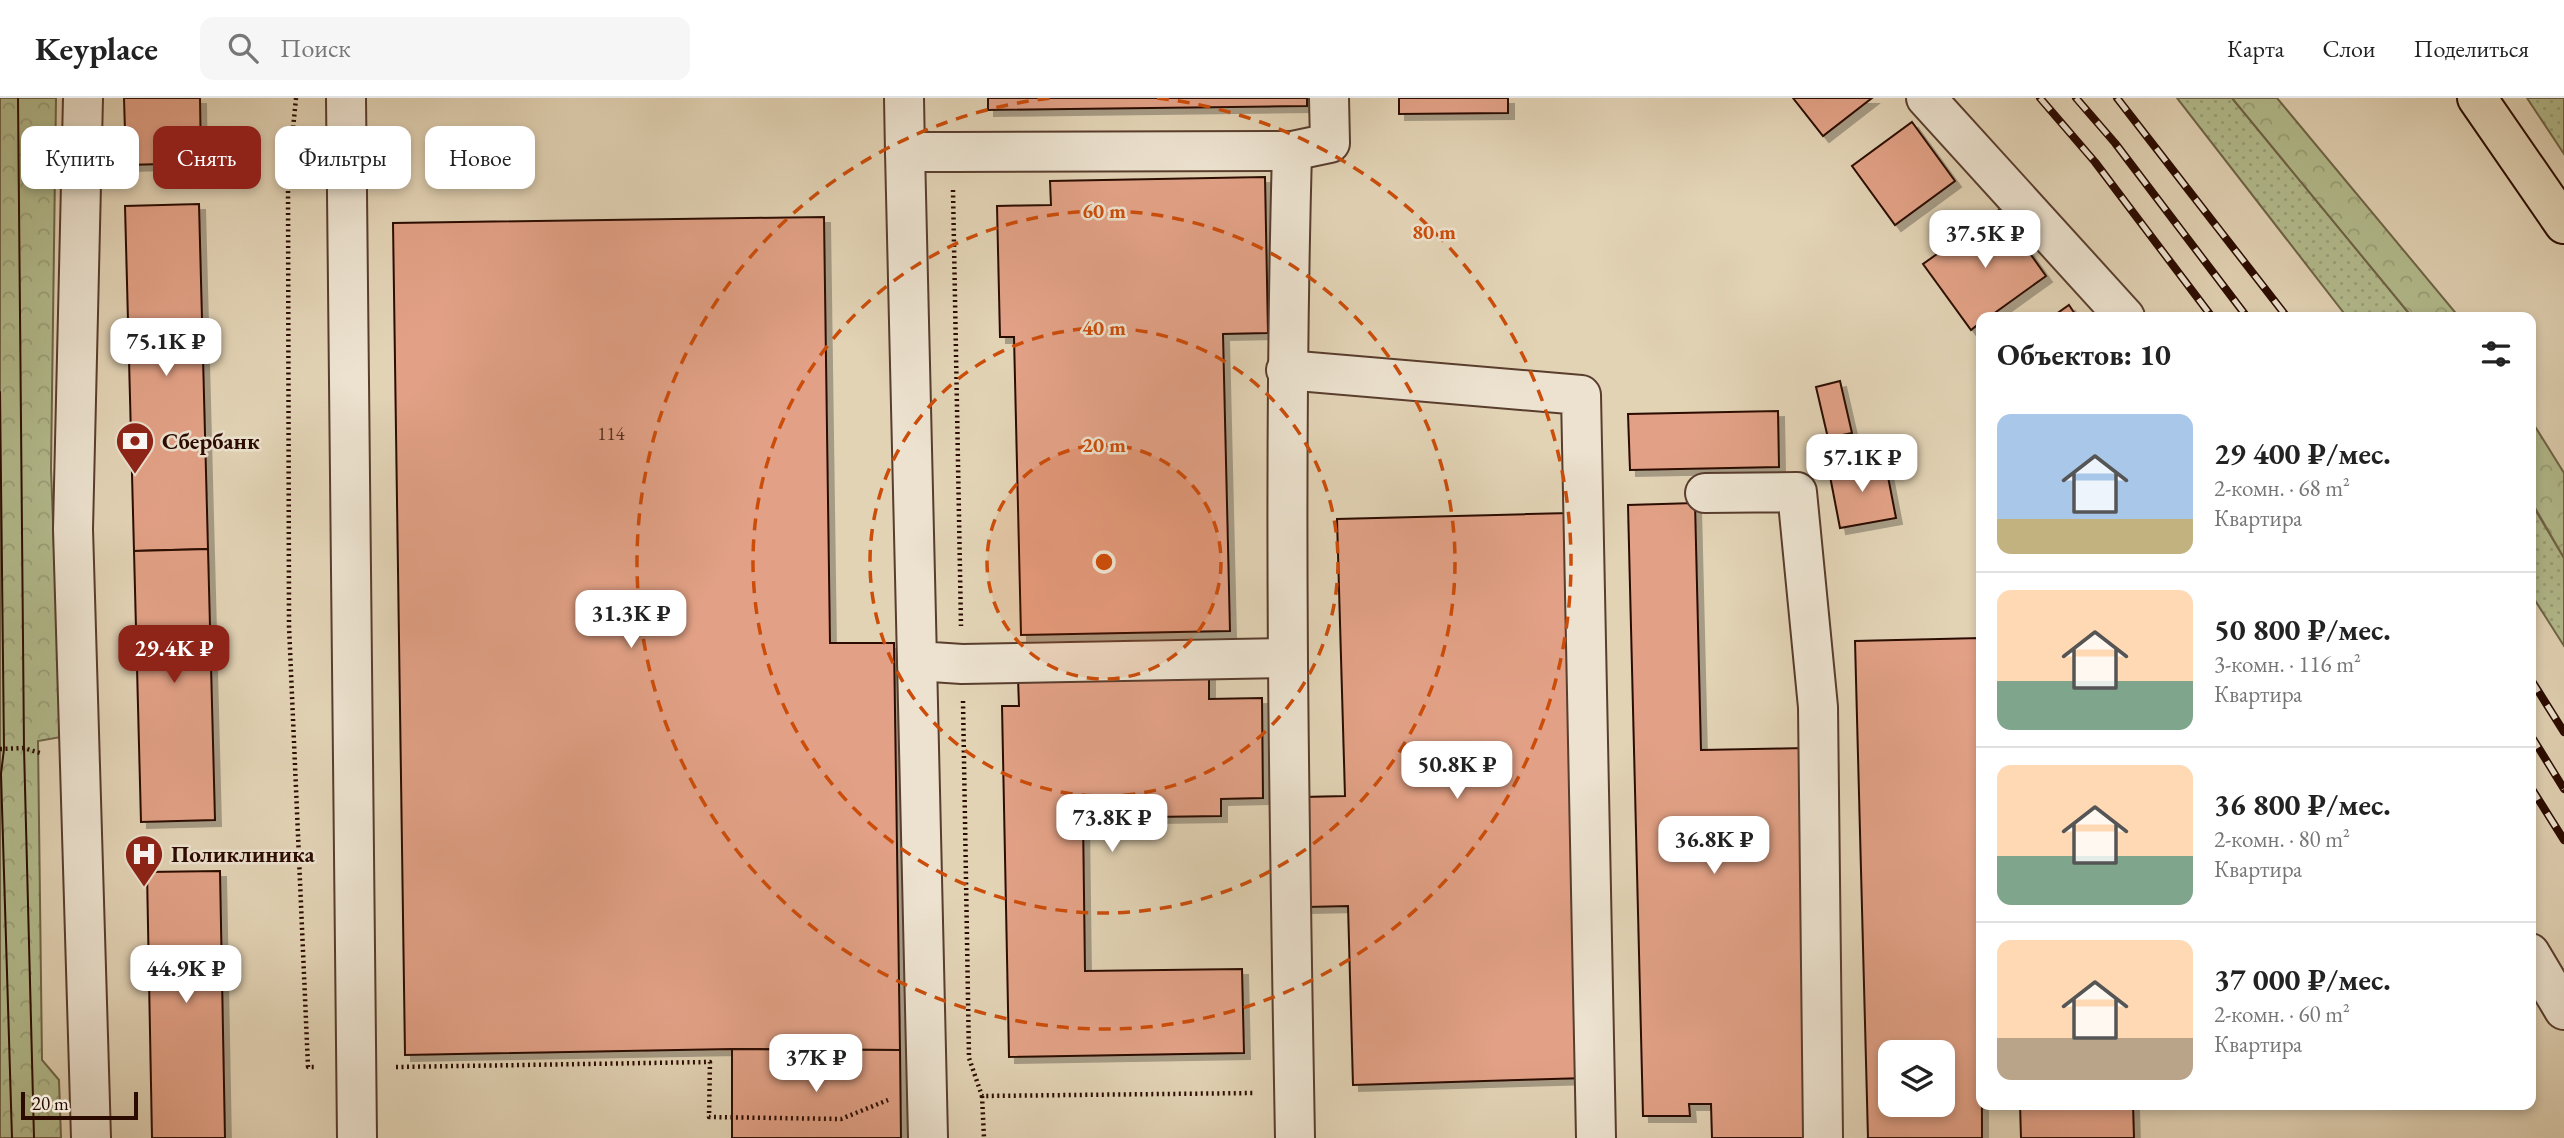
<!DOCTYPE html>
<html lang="ru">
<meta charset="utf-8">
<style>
:root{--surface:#fff;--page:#f6f6f6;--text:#222;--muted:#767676;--line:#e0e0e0;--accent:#8f2418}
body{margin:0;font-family:"EB Garamond",serif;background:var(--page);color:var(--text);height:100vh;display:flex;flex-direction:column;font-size:26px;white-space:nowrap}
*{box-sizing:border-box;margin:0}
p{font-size:23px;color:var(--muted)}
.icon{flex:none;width:38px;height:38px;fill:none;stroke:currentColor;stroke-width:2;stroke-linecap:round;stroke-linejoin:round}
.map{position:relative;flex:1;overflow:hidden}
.sheet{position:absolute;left:1976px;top:214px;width:560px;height:798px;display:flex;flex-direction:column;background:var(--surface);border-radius:14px;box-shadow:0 4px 10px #0003}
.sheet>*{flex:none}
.top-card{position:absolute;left:21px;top:28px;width:665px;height:63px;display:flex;gap:14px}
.controls{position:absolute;left:1878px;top:942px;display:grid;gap:14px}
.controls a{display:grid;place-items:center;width:77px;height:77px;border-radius:14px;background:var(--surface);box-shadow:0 4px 10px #0003;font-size:35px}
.scale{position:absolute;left:21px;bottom:18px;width:117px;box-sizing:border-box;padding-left:7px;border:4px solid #2b0b00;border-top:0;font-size:19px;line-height:24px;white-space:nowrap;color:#2b0b00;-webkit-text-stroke:5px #ece2cf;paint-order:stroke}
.price{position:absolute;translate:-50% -60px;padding:0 16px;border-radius:14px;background:#fff;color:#222;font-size:23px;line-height:46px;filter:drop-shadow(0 2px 4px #0008)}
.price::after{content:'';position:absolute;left:50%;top:42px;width:21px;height:16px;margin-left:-10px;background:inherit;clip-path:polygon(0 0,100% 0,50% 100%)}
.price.selected{background:var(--accent);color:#fff}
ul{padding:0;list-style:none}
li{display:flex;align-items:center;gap:21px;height:175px;padding:0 21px}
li+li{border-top:2px solid var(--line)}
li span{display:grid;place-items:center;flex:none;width:196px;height:140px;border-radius:14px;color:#555}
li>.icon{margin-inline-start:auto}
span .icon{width:84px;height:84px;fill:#fffc;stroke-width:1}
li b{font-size:30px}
h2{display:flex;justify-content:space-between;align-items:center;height:84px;padding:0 21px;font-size:30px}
.pill{padding:0 24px;border-radius:14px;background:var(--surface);box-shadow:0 4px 10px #0003;font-size:24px;line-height:63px}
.pill.selected{background:var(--accent);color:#fff}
header{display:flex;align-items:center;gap:42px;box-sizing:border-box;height:98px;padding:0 35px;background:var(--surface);border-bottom:2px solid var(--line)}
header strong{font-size:33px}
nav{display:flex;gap:38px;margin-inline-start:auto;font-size:24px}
.search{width:490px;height:63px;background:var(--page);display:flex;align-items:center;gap:18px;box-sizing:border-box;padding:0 24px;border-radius:14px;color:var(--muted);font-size:26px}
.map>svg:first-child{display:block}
.grass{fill:url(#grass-dots);stroke:#6f6447;stroke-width:2}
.forest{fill:url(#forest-crowns);stroke:#6f6447;stroke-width:2}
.building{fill:#e2a186;stroke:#2b0b00;stroke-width:2;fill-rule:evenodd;filter:url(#shadow)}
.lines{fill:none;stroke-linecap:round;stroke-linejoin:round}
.minor-casing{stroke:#593d2d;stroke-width:42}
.major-casing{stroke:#2b0b00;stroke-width:42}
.path{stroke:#2b0b00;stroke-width:4.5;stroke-dasharray:2 3.5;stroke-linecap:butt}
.minor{stroke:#ece2cf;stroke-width:38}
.major{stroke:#e2d3b5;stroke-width:38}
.tram{stroke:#2b0b00;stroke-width:2}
.rail-casing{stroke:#2b0b00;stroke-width:8}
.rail{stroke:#ece2cf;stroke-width:5;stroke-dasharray:16;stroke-linecap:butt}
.ring{fill:none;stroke:#cc4d0a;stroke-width:3.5;stroke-dasharray:12 9}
.labels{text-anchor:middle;stroke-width:5;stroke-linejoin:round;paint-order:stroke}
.number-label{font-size:19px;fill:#593022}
.poi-label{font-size:23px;font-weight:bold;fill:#2b0b00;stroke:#ece2cf;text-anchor:start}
.centre{fill:#cc4d0a;stroke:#ece2cf;stroke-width:3.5}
.ring-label{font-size:21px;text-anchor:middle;font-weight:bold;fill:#cc4d0a;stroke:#ece2cf;stroke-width:5;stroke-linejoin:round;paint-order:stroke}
</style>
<header>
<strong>Keyplace</strong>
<div class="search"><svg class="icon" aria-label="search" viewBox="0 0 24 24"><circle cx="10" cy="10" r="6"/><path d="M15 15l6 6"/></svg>Поиск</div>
<nav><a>Карта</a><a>Слои</a><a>Поделиться</a></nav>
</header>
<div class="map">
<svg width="2564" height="1040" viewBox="0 0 2564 1040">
<defs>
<pattern id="grass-dots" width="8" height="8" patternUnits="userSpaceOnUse" patternTransform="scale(1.75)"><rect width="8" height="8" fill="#b3bc8e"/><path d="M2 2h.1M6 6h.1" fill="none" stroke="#9aa079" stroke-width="1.8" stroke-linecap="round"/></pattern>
<pattern id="forest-crowns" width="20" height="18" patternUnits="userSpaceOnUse" patternTransform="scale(1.75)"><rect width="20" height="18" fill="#b3bc8e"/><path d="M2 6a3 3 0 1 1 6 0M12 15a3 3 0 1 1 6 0" fill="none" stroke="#9aa079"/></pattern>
<filter id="shadow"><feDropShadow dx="6" dy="6" stdDeviation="0" flood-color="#0004"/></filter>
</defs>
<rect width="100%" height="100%" fill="#e2d3b5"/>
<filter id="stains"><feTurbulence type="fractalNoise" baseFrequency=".00286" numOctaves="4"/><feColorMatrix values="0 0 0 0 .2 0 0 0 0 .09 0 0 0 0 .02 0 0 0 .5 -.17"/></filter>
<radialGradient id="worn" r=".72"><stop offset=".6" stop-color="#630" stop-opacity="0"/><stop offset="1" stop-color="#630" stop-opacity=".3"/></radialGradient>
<g class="grass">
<path d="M2177 0H2232L2412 219H2347Z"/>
<path d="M2527 0H2564V56Z"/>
<path d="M2530 403 2564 460V548L2531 496Z"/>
</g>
<g class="forest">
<path d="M0 0H56L51 371 61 639 38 643 42 962 59 982 61 1040H0Z"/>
<path d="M2232 0H2277L2459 219H2412Z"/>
<path d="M2531 322 2564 375V460L2531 403Z"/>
</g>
<g class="building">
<path d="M124 0H200L201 65 126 67Z"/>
<path d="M988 0H1307V8L988 12Z"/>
<path d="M1399 0H1508V15L1399 16Z"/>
<path d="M1793 0H1872L1823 38Z"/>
<path d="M1912 24 1955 83 1895 127 1852 68Z"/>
<path d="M1265 79 1268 235 1223 236 1230 533 1021 537 1014 239H1000L997 108 1051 107 1050 83Z"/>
<path d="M199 106 208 451 134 453 125 108Z"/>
<path d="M1999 112 2046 178 1989 219H1981V224L1971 232 1923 166Z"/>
<path d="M824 119 830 545H894L900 952 732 951 405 957 393 125Z"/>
<path d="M2069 207 2077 219H2052Z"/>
<path d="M1840 283 1852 335 1828 340 1816 289Z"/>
<path d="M1778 313 1779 369 1630 372 1628 316Z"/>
<path d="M1885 363 1896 420 1840 430 1829 373Z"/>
<path d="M1695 405 1701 652 1806 650 1816 1040H1712L1711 1006H1689L1690 1018H1643L1628 407Z"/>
<path d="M1570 415 1586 980 1353 987 1348 808 1307 809 1303 699 1345 698 1337 421Z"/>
<path d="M208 451 215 722 141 724 134 453Z"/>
<path d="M1981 540 1982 1040H1868L1855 543ZM1890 954H1942V1006H1890Z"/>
<path d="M1209 576V601L1262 600 1263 700 1221 701V718L1083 720 1085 873 1242 871 1244 955 1009 959 1002 608H1019L1018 580Z"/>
<path d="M220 773 225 1040H152L147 774Z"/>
<path d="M732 951 900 952 901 1040H732Z"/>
<path d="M2020 1006H2133L2134 1040H2021Z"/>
</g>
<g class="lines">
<g class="minor-casing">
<g id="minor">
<path d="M83 0 73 431 91 1040"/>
<path d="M346 0 357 1040"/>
<path d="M904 0 905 54H953L1292 53 1330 45 1329 0"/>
<path d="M1926 0 2125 219"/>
<path d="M1292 53C1283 383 1289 711 1295 1040"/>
<path d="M905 54 917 563 962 566 1286 560"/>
<path d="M1286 272 1581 297 1596 1040"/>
<path d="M1705 395 1797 394 1818 609 1823 1040"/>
<path d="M917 563 928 1040"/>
<path d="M2530 855 2564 912"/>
</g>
</g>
<g class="major-casing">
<path id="major" d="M2477 0 2564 126"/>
</g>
<g class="path">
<path d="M296 0 288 82 289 528 308 969H317"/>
<path d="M953 92 961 528"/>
<path d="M963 603 969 960 982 998 1255 995"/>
<path d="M0 651 24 650 40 655"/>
<path d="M396 969 710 964 709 1019 841 1021 888 1002"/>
<path d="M982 998 984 1040"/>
</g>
<use href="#minor" class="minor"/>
<use href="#major" class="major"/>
<g class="tram">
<path d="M18 0 24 650 34 1040"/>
<path d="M0 294 4 651 1 676 12 1040"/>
</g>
<g class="rail-casing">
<g id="rail">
<path d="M2040 0 2095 64 2212 219"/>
<path d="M2076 0 2115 45 2247 219"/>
<path d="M2117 0 2287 219"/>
<path d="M2530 580 2564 634"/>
<path d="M2530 636 2564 691"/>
<path d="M2530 688 2564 742"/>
</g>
</g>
<use href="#rail" class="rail"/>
</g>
<circle cx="1104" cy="464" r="117" fill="#cc4d0a" fill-opacity=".12"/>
<g class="ring">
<circle cx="1104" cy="464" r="117"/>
<circle cx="1104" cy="464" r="234"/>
<circle cx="1104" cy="464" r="351"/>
<path d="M1157 0A467 467 0 1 1 1051 0"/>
</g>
<defs>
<g id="bank-pin" transform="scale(2.0125)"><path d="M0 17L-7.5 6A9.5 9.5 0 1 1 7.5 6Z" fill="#8f2418" stroke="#ece2cf"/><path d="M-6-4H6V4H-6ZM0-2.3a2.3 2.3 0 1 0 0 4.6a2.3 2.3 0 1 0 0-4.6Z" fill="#fff"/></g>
<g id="hospital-pin" transform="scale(2.0125)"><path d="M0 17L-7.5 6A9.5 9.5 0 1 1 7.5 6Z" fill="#8f2418" stroke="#ece2cf"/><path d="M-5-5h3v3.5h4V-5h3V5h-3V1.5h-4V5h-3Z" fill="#fff"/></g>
</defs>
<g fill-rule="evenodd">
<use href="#bank-pin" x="135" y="343"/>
<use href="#hospital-pin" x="144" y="756"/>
</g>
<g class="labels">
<g class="number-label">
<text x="611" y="342">114</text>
</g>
<g class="poi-label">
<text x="162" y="351">Сбербанк</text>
<text x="171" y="764">Поликлиника</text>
</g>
</g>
<circle cx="1104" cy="464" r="10" class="centre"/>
<g class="ring-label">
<text x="1104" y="120">60 m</text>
<text x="1434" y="141">80 m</text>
<text x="1104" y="237">40 m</text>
<text x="1104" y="354">20 m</text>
</g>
<rect width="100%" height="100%" filter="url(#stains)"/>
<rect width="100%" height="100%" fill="url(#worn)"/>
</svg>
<div class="controls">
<a><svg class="icon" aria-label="layers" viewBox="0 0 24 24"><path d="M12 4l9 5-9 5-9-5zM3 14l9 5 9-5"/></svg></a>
</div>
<div class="scale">20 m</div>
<b class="price" style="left:1985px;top:172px">37.5K ₽</b>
<b class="price" style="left:166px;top:280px">75.1K ₽</b>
<b class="price" style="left:1862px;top:396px">57.1K ₽</b>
<b class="price" style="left:631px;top:552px">31.3K ₽</b>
<b class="price selected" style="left:174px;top:587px">29.4K ₽</b>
<b class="price" style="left:1457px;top:703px">50.8K ₽</b>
<b class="price" style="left:1112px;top:756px">73.8K ₽</b>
<b class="price" style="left:1714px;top:778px">36.8K ₽</b>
<b class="price" style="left:186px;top:907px">44.9K ₽</b>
<b class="price" style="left:816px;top:996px">37K ₽</b>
<div class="top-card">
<a class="pill">Купить</a>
<a class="pill selected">Снять</a>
<a class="pill">Фильтры</a>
<a class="pill">Новое</a>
</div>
<section class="sheet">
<h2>Объектов: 10<svg class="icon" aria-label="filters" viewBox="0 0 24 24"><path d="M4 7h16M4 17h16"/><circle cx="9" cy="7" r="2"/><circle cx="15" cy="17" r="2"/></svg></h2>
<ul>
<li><span style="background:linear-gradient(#a9c7e8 75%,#c2b280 0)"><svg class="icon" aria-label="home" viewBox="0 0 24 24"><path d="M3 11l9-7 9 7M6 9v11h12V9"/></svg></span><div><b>29 400 ₽/мес.</b><p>2-комн. · 68 m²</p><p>Квартира</p></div></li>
<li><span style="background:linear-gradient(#ffd9b3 65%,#7fa58c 0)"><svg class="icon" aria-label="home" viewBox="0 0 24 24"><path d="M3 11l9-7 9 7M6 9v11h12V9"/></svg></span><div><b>50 800 ₽/мес.</b><p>3-комн. · 116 m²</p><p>Квартира</p></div></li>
<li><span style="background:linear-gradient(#ffd9b3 65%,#7fa58c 0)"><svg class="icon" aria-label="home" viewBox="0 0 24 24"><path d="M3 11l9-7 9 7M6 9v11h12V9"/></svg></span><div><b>36 800 ₽/мес.</b><p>2-комн. · 80 m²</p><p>Квартира</p></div></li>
<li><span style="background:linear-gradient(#ffd9b3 70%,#b9a48a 0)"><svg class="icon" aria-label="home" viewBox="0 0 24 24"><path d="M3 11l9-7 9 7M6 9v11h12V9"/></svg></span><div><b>37 000 ₽/мес.</b><p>2-комн. · 60 m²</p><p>Квартира</p></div></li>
</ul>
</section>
</div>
